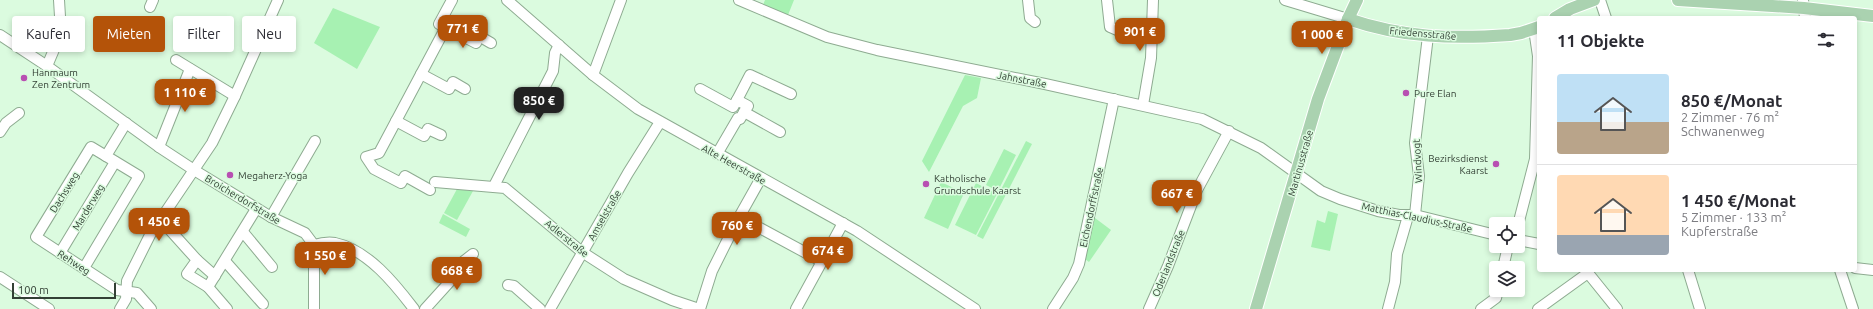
<!DOCTYPE html>
<html lang="de">
<meta charset="utf-8">
<style>
:root{--surface:#fff;--page:#f2f2f3;--text:#2b2b33;--muted:#7c7c81;--line:#e1e1e2;--accent:#b45309}
body{margin:0;font-family:Ubuntu,sans-serif;background:var(--page);color:var(--text);height:100vh;display:flex;flex-direction:column;font-size:15px;white-space:nowrap}
*{box-sizing:border-box;margin:0}
p{font-size:13px;color:var(--muted)}
.icon{flex:none;width:22px;height:22px;fill:none;stroke:currentColor;stroke-width:2;stroke-linecap:round;stroke-linejoin:round}
.map{position:relative;flex:1;overflow:hidden}
.side{position:absolute;left:1537px;top:16px;width:320px;height:256px;display:flex;flex-direction:column;background:var(--surface);border-radius:4px;box-shadow:0 2px 6px #0003}
.side>*{flex:none}
.guide{position:absolute;left:12px;top:16px;width:380px;height:36px;display:flex;gap:8px}
.fabs{position:absolute;left:1489px;top:217px;display:grid;gap:8px}
.fabs a{display:grid;place-items:center;width:36px;height:36px;border-radius:4px;background:var(--surface);box-shadow:0 2px 6px #0003;font-size:20px}
.scale{position:absolute;left:12px;bottom:10px;width:104px;box-sizing:border-box;padding-left:4px;border:2px solid #334035;border-top:0;font-size:11px;line-height:14px;white-space:nowrap;color:#334035;-webkit-text-stroke:3px #dbfbdf;paint-order:stroke}
.price{position:absolute;translate:-50% -34px;padding:0 9px;border-radius:8px;background:var(--accent);color:#fff;font-size:13px;line-height:26px;filter:drop-shadow(0 1px 2px #0008)}
.price::after{content:'';position:absolute;left:50%;top:24px;width:12px;height:9px;margin-left:-6px;background:inherit;clip-path:polygon(0 0,100% 0,50% 100%)}
.price.on{background:#222;color:#fff}
ul{padding:0;list-style:none}
li{display:flex;align-items:center;gap:12px;height:100px;padding:0 20px}
li+li{border-top:1px solid var(--line)}
li span{display:grid;place-items:center;flex:none;width:112px;height:80px;border-radius:4px;color:#555}
li>.icon{margin-inline-start:auto}
span .icon{width:48px;height:48px;fill:#fffc;stroke-width:1}
li b{font-size:17px}
h2{display:flex;justify-content:space-between;align-items:center;height:48px;padding:0 20px;font-size:17px}
.pill{padding:0 14px;border-radius:4px;background:var(--surface);box-shadow:0 2px 6px #0003;font-size:14px;line-height:36px}
.pill.on{background:var(--accent);color:#fff}
.map>svg:first-child{display:block}
.green{fill:#a7f1b2}
.lines{fill:none;stroke-linecap:round;stroke-linejoin:round}
.minor-casing{stroke:#8eab91;stroke-width:12}
.major-casing{stroke:#fff;stroke-width:14}
.minor{stroke:#fff;stroke-width:10}
.major{stroke:#aad2b0;stroke-width:12}
.poi-dot{fill:#b84fb2;stroke:#dbfbdf;stroke-width:1.5}
.labels{text-anchor:middle;stroke-width:3;stroke-linejoin:round;paint-order:stroke}
.street-label{font-size:10px;fill:#334035;stroke:#dbfbdf}
.poi-label{font-size:10px;fill:#334035;stroke:#dbfbdf;text-anchor:start}
</style>
<div class="map">
<svg width="1873" height="309" viewBox="0 0 1873 309">
<rect width="100%" height="100%" fill="#dbfbdf"/>
<g class="green">
<path d="M765 0H794L788 15 763 5Z"/>
<path d="M333 8 380 27 357 69 314 43Z"/>
<path d="M965 75 981 78 977 98 963 106 929 172 922 161Z"/>
<path d="M1026 141 1032 144 983 239 977 236Z"/>
<path d="M1004 149 1016 155 998 191 986 185Z"/>
<path d="M941 182 964 193 948 229 924 218Z"/>
<path d="M976 183 997 194 976 235 955 225Z"/>
<path d="M457 189 473 191 457 220 444 213Z"/>
<path d="M1328 211 1338 214 1330 251 1311 247 1317 220 1325 223Z"/>
<path d="M443 214 470 229 466 237 439 223Z"/>
<path d="M1093 218H1095L1111 230 1089 262 1085 259Z"/>
</g>
<g class="lines">
<g class="minor-casing">
<g id="minor">
<path d="M452 0 439 24 476 43 479 36 491 43"/>
<path d="M507 0 593 75 638 109 857 231 975 309"/>
<path d="M739 0 827 37 877 50 1045 84 1202 119 1261 148 1321 191 1340 199 1378 211 1399 215H1415L1496 235"/>
<path d="M1028 0 1030 18 1035 22"/>
<path d="M1107 0 1110 27 1117 30"/>
<path d="M1285 0 1348 19"/>
<path d="M1600 0 1606 18"/>
<path d="M1803 0 1805 18"/>
<path d="M150 7 153 0"/>
<path d="M0 35 47 66 159 147 194 170 271 217 305 233 314 245V309"/>
<path d="M176 60 235 96"/>
<path d="M47 66 61 33 59 0"/>
<path d="M421 74 449 89 453 82 465 89"/>
<path d="M593 75 621 0"/>
<path d="M700 89 733 107 737 100"/>
<path d="M1143 105 1151 58 1153 0"/>
<path d="M744 112 748 106 737 100 750 75 791 94"/>
<path d="M396 121 424 136 428 129 441 135"/>
<path d="M0 132 6 123 19 113"/>
<path d="M159 147 190 69"/>
<path d="M717 154 738 118 740 119 744 112 780 132"/>
<path d="M106 156 91 147 36 237 117 290 137 293 151 309"/>
<path d="M435 182 505 188 582 252 624 279 672 300 699 309"/>
<path d="M494 186 553 71 555 53 559 45"/>
<path d="M430 190 405 176 401 183 374 169 366 157 379 153 446 27"/>
<path d="M1415 215 1419 176 1415 143 1428 36"/>
<path d="M271 217 315 141"/>
<path d="M160 219 197 260 187 274 208 287 227 309"/>
<path d="M738 219 758 227 821 261"/>
<path d="M1518 225 1535 159 1538 56 1534 29"/>
<path d="M243 232 272 267"/>
<path d="M1518 240 1539 244"/>
<path d="M314 245C321 243 328 242 335 243 368 250 395 284 414 309"/>
<path d="M60 253 115 162"/>
<path d="M197 260 215 276"/>
<path d="M225 261 263 304"/>
<path d="M84 268 139 176 106 156 126 123"/>
<path d="M1503 268 1508 246"/>
<path d="M1855 268 1873 270"/>
<path d="M1688 270 1700 309"/>
<path d="M1840 270 1853 309"/>
<path d="M1588 273 1617 309"/>
<path d="M0 277 49 309"/>
<path d="M508 285 514 286 540 309"/>
<path d="M208 287 256 209"/>
<path d="M120 309 126 299 127 281 150 235 212 143 235 96 278 0"/>
<path d="M425 309 454 277 464 261 473 254"/>
<path d="M550 309 628 173 660 122"/>
<path d="M700 309 712 271 738 219 761 178"/>
<path d="M796 309 843 223"/>
<path d="M1053 309 1073 278 1079 264 1114 99"/>
<path d="M1149 309 1168 266 1197 190 1229 131"/>
<path d="M1388 309 1395 282 1397 254 1408 216"/>
<path d="M1481 309 1496 298 1498 290"/>
<path d="M1538 309 1588 273V270"/>
</g>
</g>
<g class="major-casing">
<g id="major">
<path d="M1678 0 1804 8 1873 16"/>
<path d="M1555 18 1570 9 1594 0"/>
<path d="M1348 19C1403 38 1453 39 1510 35L1521 33 1539 27"/>
<path d="M1256 309 1318 99 1348 19 1357 0"/>
</g>
</g>
<use href="#minor" class="minor"/>
<use href="#major" class="major"/>
</g>
<g class="poi-dot">
<circle cx="24" cy="78" r="4"/>
<circle cx="1406" cy="93" r="4"/>
<circle cx="1496" cy="164" r="4"/>
<circle cx="230" cy="175" r="4"/>
<circle cx="926" cy="184" r="4"/>
</g>
<g class="labels">
<g class="street-label">
<text transform="translate(1423 33) rotate(5)" y="4">Friedensstraße</text>
<text transform="translate(1022 79) rotate(11)" y="4">Jahnstraße</text>
<text transform="translate(1417 161) rotate(-93)" y="4">Windvogt</text>
<text transform="translate(1300 163) rotate(-74)" y="4">Martinusstraße</text>
<text transform="translate(734 164) rotate(29)" y="4">Alte Heerstraße</text>
<text transform="translate(64 192) rotate(-58)" y="4">Dachsweg</text>
<text transform="translate(243 199) rotate(31)" y="4">Broicherdorfstraße</text>
<text transform="translate(88 207) rotate(-59)" y="4">Marderweg</text>
<text transform="translate(1091 207) rotate(-78)" y="4">Eichendorffstraße</text>
<text transform="translate(604 215) rotate(-60)" y="4">Amselstraße</text>
<text transform="translate(1417 217) rotate(12)" y="4">Matthias-Claudius-Straße</text>
<text transform="translate(567 238) rotate(39)" y="4">Adlerstraße</text>
<text transform="translate(74 262) rotate(33)" y="4">Rehweg</text>
<text transform="translate(1168 263) rotate(-68)" y="4">Oderlandstraße</text>
</g>
<g class="poi-label">
<text x="32" y="76">Hanmaum<tspan x="32" dy="12">Zen Zentrum</tspan></text>
<text x="1414" y="97">Pure Elan</text>
<text x="1488" y="162" text-anchor="end">Bezirksdienst<tspan x="1488" dy="12">Kaarst</tspan></text>
<text x="238" y="179">Megaherz-Yoga</text>
<text x="934" y="182">Katholische<tspan x="934" dy="12">Grundschule Kaarst</tspan></text>
</g>
</g>
</svg>
<div class="fabs">
<a><svg class="icon" aria-label="locate" viewBox="0 0 24 24"><circle cx="12" cy="12" r="6"/><path d="M12 2v4M12 18v4M2 12h4M18 12h4"/></svg></a>
<a><svg class="icon" aria-label="layers" viewBox="0 0 24 24"><path d="M12 4l9 5-9 5-9-5zM3 14l9 5 9-5"/></svg></a>
</div>
<div class="scale">100 m</div>
<b class="price" style="left:463px;top:49px">771 €</b>
<b class="price" style="left:1140px;top:52px">901 €</b>
<b class="price" style="left:1322px;top:55px">1 000 €</b>
<b class="price" style="left:185px;top:113px">1 110 €</b>
<b class="price on" style="left:539px;top:121px">850 €</b>
<b class="price" style="left:1177px;top:214px">667 €</b>
<b class="price" style="left:159px;top:242px">1 450 €</b>
<b class="price" style="left:737px;top:246px">760 €</b>
<b class="price" style="left:828px;top:271px">674 €</b>
<b class="price" style="left:325px;top:276px">1 550 €</b>
<b class="price" style="left:457px;top:291px">668 €</b>
<div class="guide">
<a class="pill">Kaufen</a>
<a class="pill on">Mieten</a>
<a class="pill">Filter</a>
<a class="pill">Neu</a>
</div>
<section class="side">
<h2>11 Objekte<svg class="icon" aria-label="filters" viewBox="0 0 24 24"><path d="M4 7h16M4 17h16"/><circle cx="9" cy="7" r="2"/><circle cx="15" cy="17" r="2"/></svg></h2>
<ul>
<li><span style="background:linear-gradient(#bfe0f5 60%,#b9a48a 0)"><svg class="icon" aria-label="home" viewBox="0 0 24 24"><path d="M3 11l9-7 9 7M6 9v11h12V9"/></svg></span><div><b>850 €/Monat</b><p>2 Zimmer · 76 m²</p><p>Schwanenweg</p></div></li>
<li><span style="background:linear-gradient(#ffd9b3 75%,#9aa5b1 0)"><svg class="icon" aria-label="home" viewBox="0 0 24 24"><path d="M3 11l9-7 9 7M6 9v11h12V9"/></svg></span><div><b>1 450 €/Monat</b><p>5 Zimmer · 133 m²</p><p>Kupferstraße</p></div></li>
</ul>
</section>
</div>
